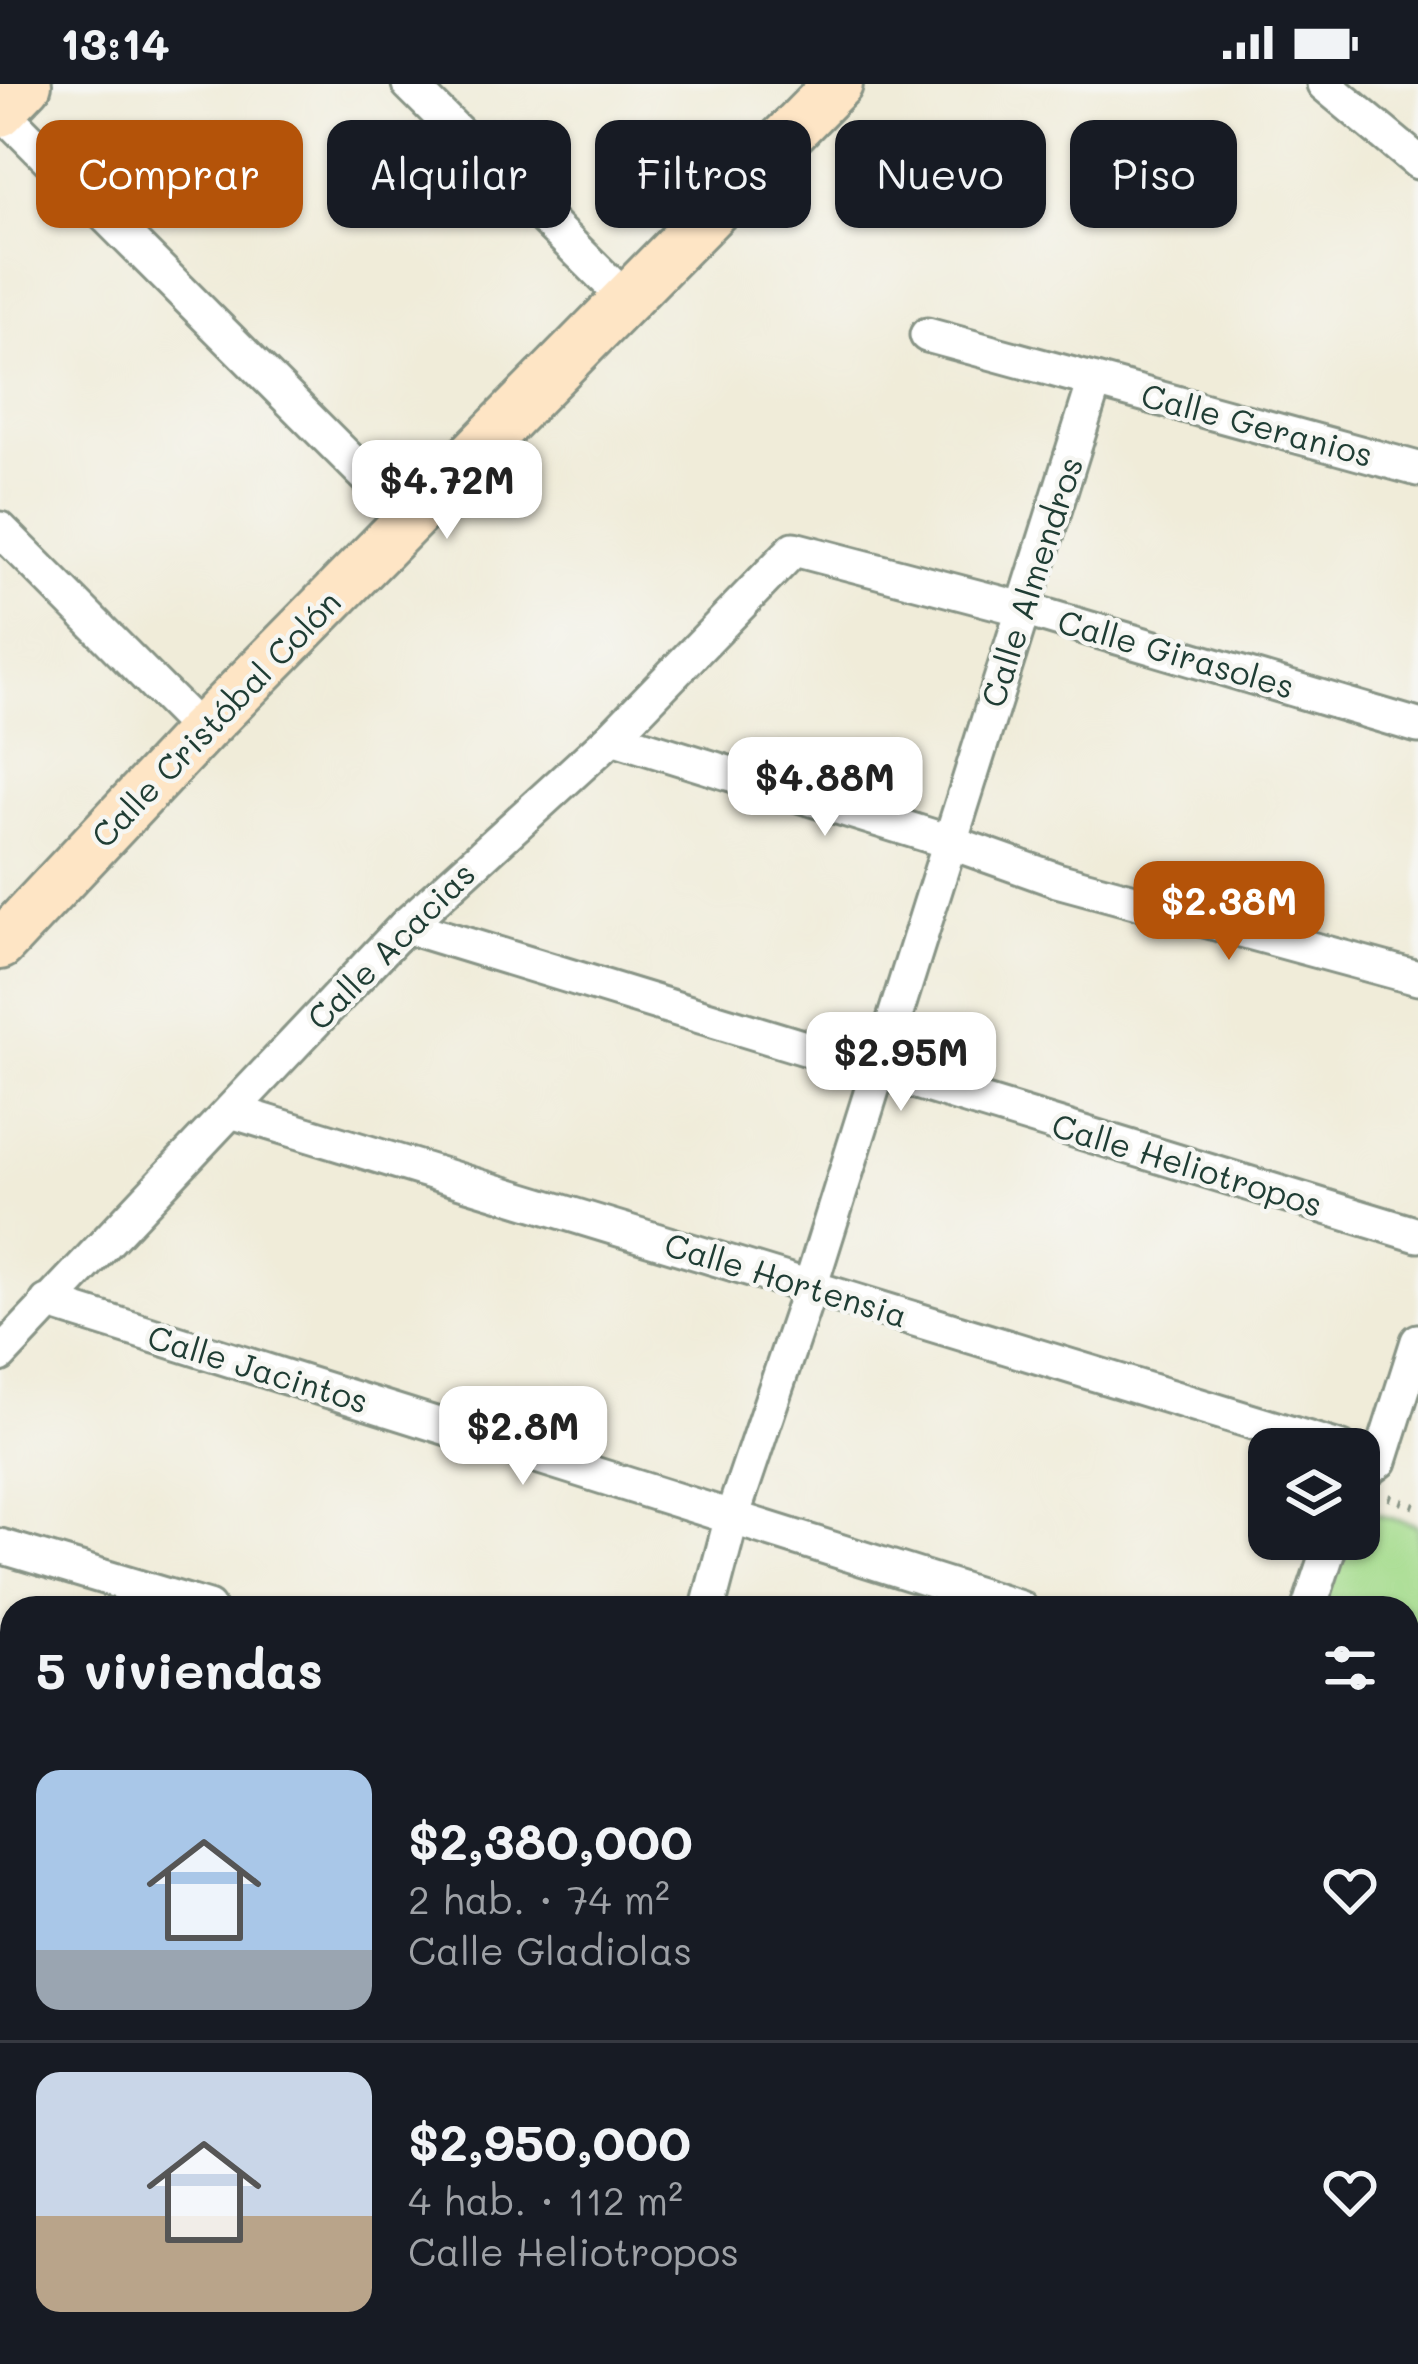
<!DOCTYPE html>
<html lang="es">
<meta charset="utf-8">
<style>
:root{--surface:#171b24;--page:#242831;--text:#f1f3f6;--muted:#9ea1a6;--line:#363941;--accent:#b45309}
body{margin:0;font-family:Mali,sans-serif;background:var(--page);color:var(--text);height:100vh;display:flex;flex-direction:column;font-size:45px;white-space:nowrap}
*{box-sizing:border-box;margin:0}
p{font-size:39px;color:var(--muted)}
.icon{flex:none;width:66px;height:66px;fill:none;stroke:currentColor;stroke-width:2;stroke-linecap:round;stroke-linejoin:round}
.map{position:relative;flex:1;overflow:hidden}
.panel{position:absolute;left:0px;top:1512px;width:1419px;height:768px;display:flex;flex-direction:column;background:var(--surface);border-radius:36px 36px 0 0;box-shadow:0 3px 9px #0004}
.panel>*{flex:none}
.guide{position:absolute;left:36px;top:36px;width:1347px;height:108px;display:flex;gap:24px}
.fabs{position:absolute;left:1248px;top:1344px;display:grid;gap:24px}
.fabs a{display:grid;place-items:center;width:132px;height:132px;border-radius:24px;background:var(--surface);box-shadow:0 3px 9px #0004;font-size:60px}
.price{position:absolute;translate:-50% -102px;padding:0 27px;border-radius:24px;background:#fff;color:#222;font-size:39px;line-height:78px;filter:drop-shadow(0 3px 6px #0008)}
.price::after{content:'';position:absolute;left:50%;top:72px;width:36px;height:27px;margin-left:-18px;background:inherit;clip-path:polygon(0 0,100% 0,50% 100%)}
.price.selected{background:var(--accent);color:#fff}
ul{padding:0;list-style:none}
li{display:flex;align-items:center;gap:36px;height:300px;padding:0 36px}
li+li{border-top:3px solid var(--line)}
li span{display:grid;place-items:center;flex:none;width:336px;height:240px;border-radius:24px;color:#555}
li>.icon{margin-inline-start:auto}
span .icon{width:144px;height:144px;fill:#fffc;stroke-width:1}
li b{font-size:51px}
h2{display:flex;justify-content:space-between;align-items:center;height:144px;padding:0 36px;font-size:51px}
.chip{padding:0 42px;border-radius:24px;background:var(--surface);box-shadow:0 3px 9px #0004;font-size:42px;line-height:108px}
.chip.selected{background:var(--accent);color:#fff}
.status{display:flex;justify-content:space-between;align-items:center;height:84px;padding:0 60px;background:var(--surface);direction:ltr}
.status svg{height:33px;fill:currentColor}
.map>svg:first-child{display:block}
.green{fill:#a5dc8d;stroke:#628c60;stroke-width:3}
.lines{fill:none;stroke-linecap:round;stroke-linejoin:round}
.lane-casing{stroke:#889486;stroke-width:22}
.street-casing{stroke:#889486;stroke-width:39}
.secondary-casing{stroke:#889486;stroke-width:54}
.path{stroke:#889486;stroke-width:8;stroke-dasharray:3 9;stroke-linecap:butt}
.lane{stroke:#fff;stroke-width:16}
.street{stroke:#fff;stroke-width:33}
.secondary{stroke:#fee5c5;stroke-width:48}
.labels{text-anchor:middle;stroke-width:9;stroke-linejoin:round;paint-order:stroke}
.street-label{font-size:33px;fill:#1f3d34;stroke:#f6f6f2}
</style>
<div class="status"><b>13:14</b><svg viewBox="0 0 49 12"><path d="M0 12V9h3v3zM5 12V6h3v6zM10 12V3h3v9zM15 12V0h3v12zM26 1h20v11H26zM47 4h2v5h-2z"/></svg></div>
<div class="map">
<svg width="1418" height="2280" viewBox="0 0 1418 2280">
<rect width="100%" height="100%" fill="#f6f6f2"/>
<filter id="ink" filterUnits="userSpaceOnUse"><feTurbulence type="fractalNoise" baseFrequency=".00833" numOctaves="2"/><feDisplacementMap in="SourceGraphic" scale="24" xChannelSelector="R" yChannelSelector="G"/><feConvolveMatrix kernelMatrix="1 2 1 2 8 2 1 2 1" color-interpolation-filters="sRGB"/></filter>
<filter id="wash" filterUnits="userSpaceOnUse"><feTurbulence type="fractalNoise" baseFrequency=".004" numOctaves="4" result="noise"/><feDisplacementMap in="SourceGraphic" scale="48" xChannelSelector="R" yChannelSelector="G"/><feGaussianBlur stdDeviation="2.7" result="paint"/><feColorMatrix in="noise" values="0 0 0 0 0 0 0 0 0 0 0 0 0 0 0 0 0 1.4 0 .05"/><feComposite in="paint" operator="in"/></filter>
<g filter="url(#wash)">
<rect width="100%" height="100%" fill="#f0ecd9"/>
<path class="green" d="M1359 1425 1418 1442V1603L1407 1600V1524H1322L1342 1455H1359Z"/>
</g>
<g filter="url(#ink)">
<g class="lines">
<g class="lane-casing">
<g id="lane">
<path d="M946 2280 950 2268"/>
<path d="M1085 2280 1088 2268"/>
</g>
</g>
<g class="street-casing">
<g id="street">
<path d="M409 0 627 216"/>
<path d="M1324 0 1418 78"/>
<path d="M0 26 410 436"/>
<path d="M927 251 1418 385"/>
<path d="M0 445 201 647"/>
<path d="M612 653 950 758 1057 796 1418 894"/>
<path d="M405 842 1418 1151"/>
<path d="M231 1027 1342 1365"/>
<path d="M47 1218 1020 1524"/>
<path d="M0 1271 405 842 612 653 794 465 1023 525 1418 642"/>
<path d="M1359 1393 1380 1377 1418 1257"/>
<path d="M0 1462 208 1524"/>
<path d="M708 1524 732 1433 810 1203 1095 297"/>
<path d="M1309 1524 1332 1455"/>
<path d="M1407 1646 1418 1649"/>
<path d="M0 1740 12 1743"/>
<path d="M1407 1881 1418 1884"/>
<path d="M0 2108 12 2111"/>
<path d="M1407 2174 1418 2177"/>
<path d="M573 2268 613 2280"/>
<path d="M477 2280 480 2268"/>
</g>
</g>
<g class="secondary-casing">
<g id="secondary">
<path d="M0 28 27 0"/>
<path d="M0 861 201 647 838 0"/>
</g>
</g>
<path class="path" d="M1389 1413 1418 1423"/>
<use href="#lane" class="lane"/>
<use href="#street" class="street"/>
<use href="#secondary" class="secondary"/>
</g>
</g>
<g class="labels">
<g class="street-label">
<text transform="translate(1257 341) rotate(15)" y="12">Calle Geranios</text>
<text transform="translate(1032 498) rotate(-72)" y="12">Calle Almendros</text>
<text transform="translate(1176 570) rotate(16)" y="12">Calle Girasoles</text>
<text transform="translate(216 635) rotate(-46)" y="12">Calle Cristóbal Colón</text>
<text transform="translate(391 862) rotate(-45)" y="12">Calle Acacias</text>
<text transform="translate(1187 1081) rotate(17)" y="12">Calle Heliotropos</text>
<text transform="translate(786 1196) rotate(17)" y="12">Calle Hortensia</text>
<text transform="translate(258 1285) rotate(17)" y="12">Calle Jacintos</text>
</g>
</g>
</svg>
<div class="fabs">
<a><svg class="icon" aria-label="layers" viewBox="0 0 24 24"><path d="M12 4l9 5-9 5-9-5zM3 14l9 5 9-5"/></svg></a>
</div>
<b class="price" style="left:447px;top:458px">$4.72M</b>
<b class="price" style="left:825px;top:755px">$4.88M</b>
<b class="price selected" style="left:1229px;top:879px">$2.38M</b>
<b class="price" style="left:901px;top:1030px">$2.95M</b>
<b class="price" style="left:523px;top:1404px">$2.8M</b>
<div class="guide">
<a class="chip selected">Comprar</a>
<a class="chip">Alquilar</a>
<a class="chip">Filtros</a>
<a class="chip">Nuevo</a>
<a class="chip">Piso</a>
</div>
<section class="panel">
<h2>5 viviendas<svg class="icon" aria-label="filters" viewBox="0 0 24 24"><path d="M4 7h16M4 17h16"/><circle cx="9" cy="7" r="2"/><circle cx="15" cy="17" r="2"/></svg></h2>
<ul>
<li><span style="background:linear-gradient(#a9c7e8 75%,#9aa5b1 0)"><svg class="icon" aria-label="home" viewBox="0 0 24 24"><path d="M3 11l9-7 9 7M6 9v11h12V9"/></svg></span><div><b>$2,380,000</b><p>2 hab. · 74 m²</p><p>Calle Gladiolas</p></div><svg class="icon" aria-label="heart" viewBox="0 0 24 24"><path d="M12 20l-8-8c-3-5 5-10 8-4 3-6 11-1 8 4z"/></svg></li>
<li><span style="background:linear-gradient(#c9d6e8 60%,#b9a48a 0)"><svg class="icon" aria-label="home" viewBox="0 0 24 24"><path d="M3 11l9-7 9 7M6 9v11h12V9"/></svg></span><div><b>$2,950,000</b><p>4 hab. · 112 m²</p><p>Calle Heliotropos</p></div><svg class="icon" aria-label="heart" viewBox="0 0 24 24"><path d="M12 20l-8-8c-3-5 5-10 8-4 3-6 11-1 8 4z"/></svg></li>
</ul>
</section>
</div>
